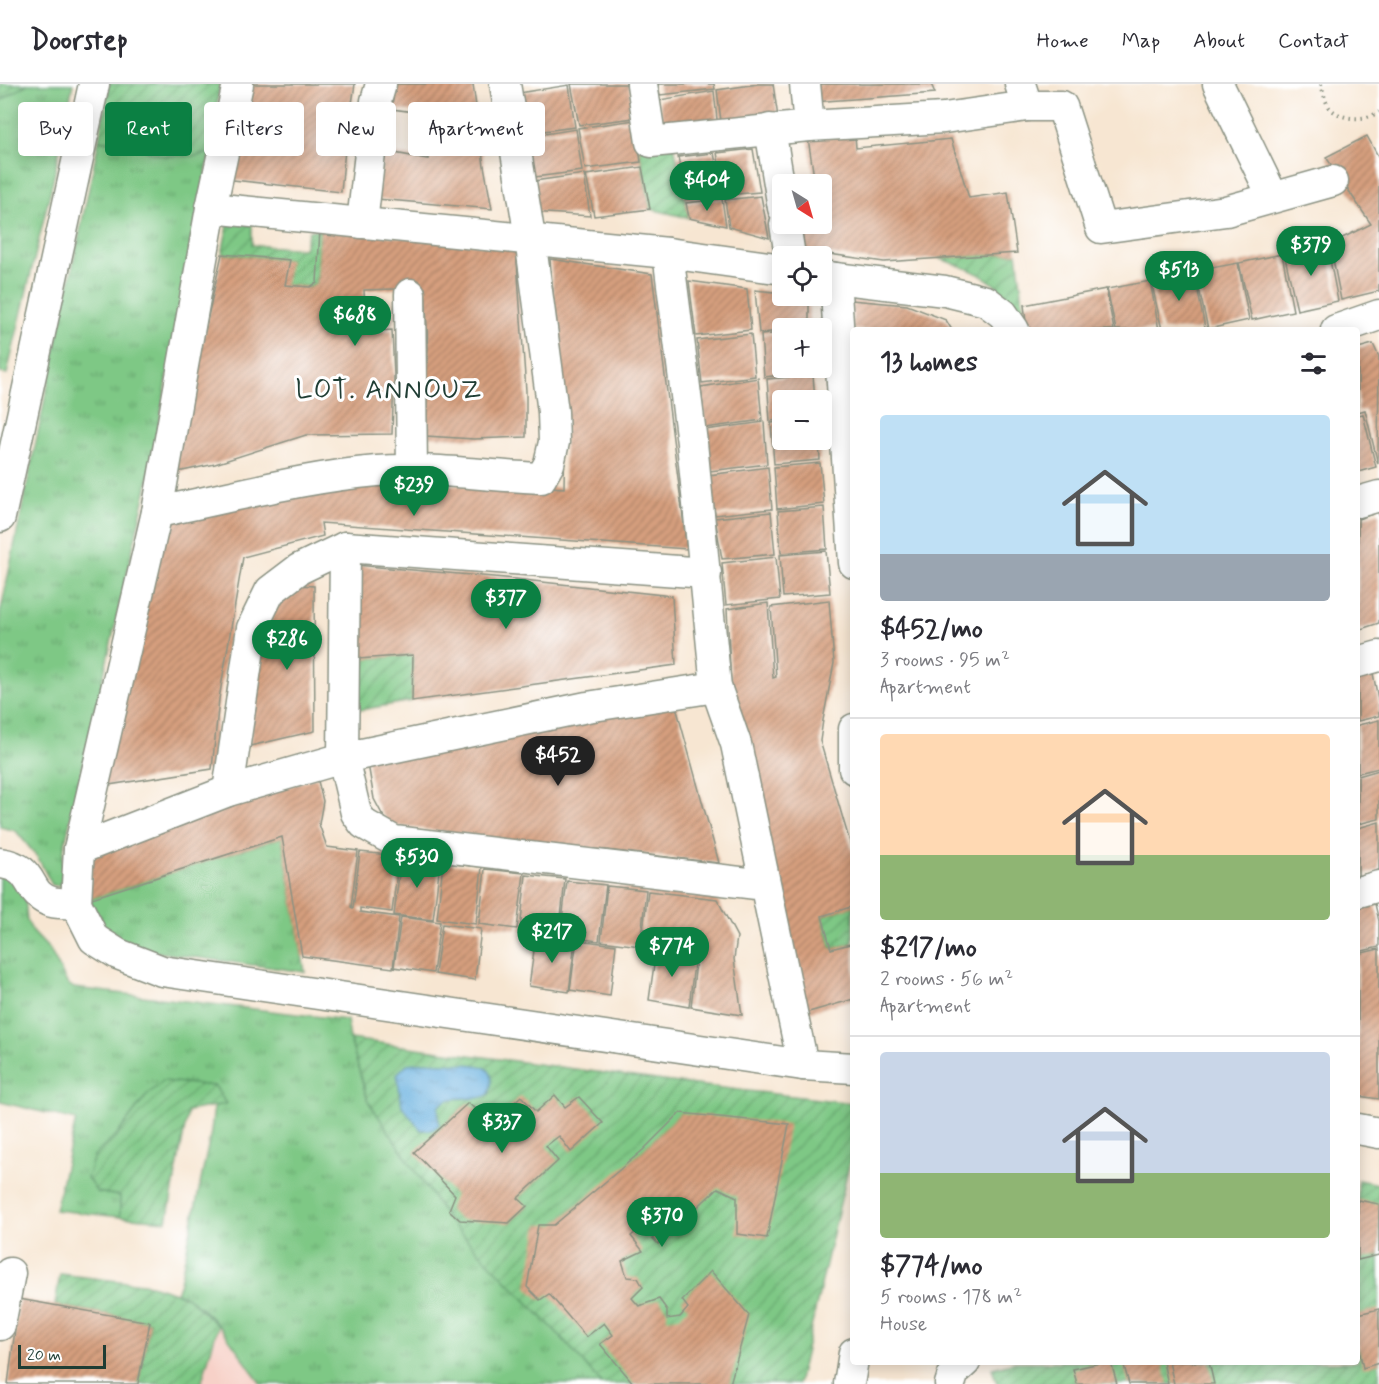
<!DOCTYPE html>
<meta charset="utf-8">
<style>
:root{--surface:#fff;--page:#f2f2f3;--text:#2b2b33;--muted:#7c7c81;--line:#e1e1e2;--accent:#0b8043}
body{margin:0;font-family:Mynerve,sans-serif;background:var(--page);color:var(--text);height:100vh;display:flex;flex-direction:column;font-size:22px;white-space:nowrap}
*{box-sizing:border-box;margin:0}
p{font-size:20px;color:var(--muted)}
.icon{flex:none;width:33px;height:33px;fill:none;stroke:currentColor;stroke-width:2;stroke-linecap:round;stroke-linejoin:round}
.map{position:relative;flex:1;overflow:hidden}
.side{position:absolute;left:850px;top:243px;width:510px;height:1038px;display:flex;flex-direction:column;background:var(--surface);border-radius:6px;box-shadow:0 3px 15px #0003}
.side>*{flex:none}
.hud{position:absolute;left:18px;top:18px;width:570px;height:54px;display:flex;gap:12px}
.needle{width:39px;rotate:143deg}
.fabs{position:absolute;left:772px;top:90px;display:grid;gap:12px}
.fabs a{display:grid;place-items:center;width:60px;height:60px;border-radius:6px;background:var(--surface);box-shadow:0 3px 15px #0003;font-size:30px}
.scale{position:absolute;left:18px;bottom:15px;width:88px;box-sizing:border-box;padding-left:6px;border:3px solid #1f3d34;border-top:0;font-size:16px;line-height:21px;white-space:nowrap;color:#1f3d34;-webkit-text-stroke:4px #fff;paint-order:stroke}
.price{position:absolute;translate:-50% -51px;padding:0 14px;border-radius:21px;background:var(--accent);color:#fff;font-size:20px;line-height:39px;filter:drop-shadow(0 2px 3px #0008)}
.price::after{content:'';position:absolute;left:50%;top:36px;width:18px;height:14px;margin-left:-9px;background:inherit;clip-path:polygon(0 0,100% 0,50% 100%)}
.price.active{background:#222;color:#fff}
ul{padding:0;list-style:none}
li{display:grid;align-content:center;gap:12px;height:318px;padding:0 30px}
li+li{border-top:2px solid var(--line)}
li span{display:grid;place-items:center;height:186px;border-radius:6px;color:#555}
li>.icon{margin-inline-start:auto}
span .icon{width:108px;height:108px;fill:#fffc;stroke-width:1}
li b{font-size:26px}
h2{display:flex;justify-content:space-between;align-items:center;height:72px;padding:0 30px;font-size:26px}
.pill{padding:0 21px;border-radius:6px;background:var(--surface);box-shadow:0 3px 15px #0003;font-size:21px;line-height:54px}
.pill.active{background:var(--accent);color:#fff}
header{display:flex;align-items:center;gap:36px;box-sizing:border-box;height:84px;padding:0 30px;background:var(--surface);border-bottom:2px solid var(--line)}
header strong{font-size:28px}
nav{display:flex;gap:33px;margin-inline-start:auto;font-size:21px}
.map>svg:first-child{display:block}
.built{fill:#f7d1c8}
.grass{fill:url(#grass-tufts);stroke:#4e825c;stroke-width:1.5}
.garden{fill:url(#garden-furrows);stroke:#4e825c;stroke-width:1.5}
.water{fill:url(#water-ripples);stroke:#43768a;stroke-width:1.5}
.building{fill:url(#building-hatch)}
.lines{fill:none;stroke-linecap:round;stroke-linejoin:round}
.street-casing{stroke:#8b9283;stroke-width:33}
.path{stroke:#8b9283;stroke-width:4;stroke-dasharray:1.5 4.5;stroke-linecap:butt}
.street{stroke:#fff;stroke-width:30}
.labels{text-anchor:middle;stroke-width:6;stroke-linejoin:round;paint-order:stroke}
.quarter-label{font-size:27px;letter-spacing:1.5px;fill:#1f3d34;stroke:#fff}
</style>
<header>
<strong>Doorstep</strong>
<nav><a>Home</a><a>Map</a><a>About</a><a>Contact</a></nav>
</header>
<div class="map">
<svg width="1379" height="1300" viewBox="0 0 1379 1300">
<defs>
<pattern id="grass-tufts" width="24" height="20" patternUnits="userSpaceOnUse" patternTransform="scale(1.5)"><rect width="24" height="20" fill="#7ec885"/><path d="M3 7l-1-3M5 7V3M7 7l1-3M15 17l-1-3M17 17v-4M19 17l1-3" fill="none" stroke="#67a46e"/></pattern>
<pattern id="garden-furrows" width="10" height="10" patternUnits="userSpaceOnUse" patternTransform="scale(1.5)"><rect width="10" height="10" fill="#7ec885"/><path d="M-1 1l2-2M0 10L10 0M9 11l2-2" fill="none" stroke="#67a46e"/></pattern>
<pattern id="water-ripples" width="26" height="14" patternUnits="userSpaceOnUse" patternTransform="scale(1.5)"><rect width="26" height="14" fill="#67b0df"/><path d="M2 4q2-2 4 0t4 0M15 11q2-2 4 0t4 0" fill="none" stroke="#5490b6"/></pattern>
<pattern id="building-hatch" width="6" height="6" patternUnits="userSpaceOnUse" patternTransform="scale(1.5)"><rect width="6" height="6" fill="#d69f7e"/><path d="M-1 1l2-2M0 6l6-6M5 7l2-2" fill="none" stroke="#ad8368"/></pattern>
</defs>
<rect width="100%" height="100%" fill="#fff"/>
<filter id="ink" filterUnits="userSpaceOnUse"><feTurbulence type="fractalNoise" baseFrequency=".0167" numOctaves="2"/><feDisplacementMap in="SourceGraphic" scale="12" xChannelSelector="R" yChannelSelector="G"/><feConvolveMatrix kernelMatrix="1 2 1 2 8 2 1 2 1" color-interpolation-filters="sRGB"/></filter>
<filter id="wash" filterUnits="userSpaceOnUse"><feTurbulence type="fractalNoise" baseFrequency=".008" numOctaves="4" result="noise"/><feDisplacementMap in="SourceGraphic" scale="24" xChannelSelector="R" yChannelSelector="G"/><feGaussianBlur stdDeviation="1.35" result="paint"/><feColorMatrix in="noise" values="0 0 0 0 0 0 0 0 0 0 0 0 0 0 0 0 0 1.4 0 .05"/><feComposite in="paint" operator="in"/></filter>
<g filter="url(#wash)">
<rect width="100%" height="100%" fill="#f7e6d2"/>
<path class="built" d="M218 1242 261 1300H201Z"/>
<g class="grass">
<path d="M27 0H73L54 92 7 290 0 289V17Z"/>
<path d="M99 56 133 62 164 72 210 69 147 403 64 763 61 802 52 801 38 774 16 747 0 743V530Z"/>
<path d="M282 753 305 888 134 865 112 859 89 815Z"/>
<path d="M0 785 25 812 27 837 33 848 50 866 67 899 74 904 347 936 350 955 368 1017 563 1255 602 1300H261C239 1270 212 1222 176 1209L180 1198 211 1048 214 1022 226 1019 147 1011 117 1051 94 1072 97 1108 120 1112V1133L55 1126 76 1036 0 1018Z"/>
</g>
<g class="garden">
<path d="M0 0H27L0 17Z"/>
<path d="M109 0H220L210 69 195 72H164L133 62 99 56Z"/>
<path d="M674 61 689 134 650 125 639 64Z"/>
<path d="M228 140H252V161L304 165 309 147 320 145 317 199 310 203 285 201 289 176 222 170Z"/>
<path d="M1017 169 1025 236C997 195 983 190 938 174Z"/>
<path d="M413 571 412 617 359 626 358 575Z"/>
<path d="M853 822V859L831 865 822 832Z"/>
<path d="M350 955 679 999 853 1019V1064L798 1300H602L563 1255 449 1137 368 1017Z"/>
<path d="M163 997 215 1002 226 1020 188 1027 167 1137 120 1133V1112L97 1108 87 1094 94 1072 117 1051 147 1011Z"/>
<path d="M1358 1096 1379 1100V1300H997L992 1284 1015 1278H1358Z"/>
<path d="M60 1190 151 1201 188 1213 218 1242 201 1300H138L150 1238 55 1221Z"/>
</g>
<path class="water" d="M427 978C438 979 450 979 461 980 484 981 498 982 489 1010 473 1021 453 1006 438 1023L439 1041 432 1046H421L402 1022 397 990 407 980Z"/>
<g id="blocks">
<g class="building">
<path d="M246 0H355L345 65 341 108 224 95Z"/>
<path d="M394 0H473L484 82 492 125 377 115 383 67 428 75 430 30 392 25Z"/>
<path d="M571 0H629L634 34 579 41Z"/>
<path d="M658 0H714L715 5 660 11Z"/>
<path d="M758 0H773L779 40 722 45 717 6Z"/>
<path d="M811 0H931L935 9 813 18Z"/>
<path d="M569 1 575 43 520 50 512 10Z"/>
<path d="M714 7 718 45 665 50 659 16Z"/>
<path d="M635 36 641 78 585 85 578 44Z"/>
<path d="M576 45 582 87 527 94 519 54Z"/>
<path d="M855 51 856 64 951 55 969 114 1008 108 1017 169 884 178 795 165 791 140H822V100H815L808 54Z"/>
<path d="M1367 52 1379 74V207L1341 216 1330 160 1371 140 1326 73Z"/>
<path d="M753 65 760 108 725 111 717 69Z"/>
<path d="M714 69 722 112 686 115 678 73Z"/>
<path d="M642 83 650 125 594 132 586 91Z"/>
<path d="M584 90 590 132 532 128 527 98Z"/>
<path d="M761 112 769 154 729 143 725 116Z"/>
<path d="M722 115 726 142 689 134 686 119Z"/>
<path d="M320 145 516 164 526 307V353L474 355 426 352 428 262 425 204 364 206 366 248 392 246 394 293 392 350 306 351 215 380 173 389 222 170 290 176 285 201 310 203 317 199Z"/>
<path d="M1327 160 1338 217 1297 226 1284 169Z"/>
<path d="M1282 170 1293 227 1252 236 1239 179Z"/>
<path d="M550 175 652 190 687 465 321 439 323 452 243 473 219 615 212 685 102 702 163 435 330 399 533 402 564 404 565 346Z"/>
<path d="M1238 179 1249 236 1208 245 1195 187Z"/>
<path d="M1194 187 1205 244 1196 246H1162L1151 196Z"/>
<path d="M689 197 747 205 751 246 696 252Z"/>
<path d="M1150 197 1159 246H1116L1107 205Z"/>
<path d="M1106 205 1114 246H1027L1024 221Z"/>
<path d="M755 206 783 209V212H809V244H783V247L759 249Z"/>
<path d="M851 216 907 221 946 236 952 246H853Z"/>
<path d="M783 249V284H810L811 288 764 293 761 251Z"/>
<path d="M751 250 755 292 702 299 697 256Z"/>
<path d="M1373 260 1379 273 1378 380 1365 326 1358 328V264Z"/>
<path d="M813 291 815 316H783V336L770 337 767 295Z"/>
<path d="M758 294 762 336 705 344 701 303Z"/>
<path d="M1363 330 1376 383 1358 388V331Z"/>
<path d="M764 338 767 380 710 387 705 346Z"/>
<path d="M783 338V356H819L820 376 774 380 771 339Z"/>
<path d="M820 379 824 420 777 425 774 383Z"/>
<path d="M768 383 772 425 715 431 709 391Z"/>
<path d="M824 423 827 465 781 469 778 427Z"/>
<path d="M771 428 775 470 722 475 715 434Z"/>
<path d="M1379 428V539L1358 546V435Z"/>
<path d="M826 467 830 509 783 513 780 471Z"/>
<path d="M776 473 780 515 726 521 722 479Z"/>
<path d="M355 481 505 494 672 512 676 581 412 617 413 571 358 575Z"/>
<path d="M297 501 314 502 315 647 250 662 253 615 261 567 274 523Z"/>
<path d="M829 516 834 579 823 636 820 657 854 772V822L822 832 831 865 854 859V915L802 930 731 603 727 525 768 519 773 594 776 593 771 523Z"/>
<path d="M1372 584 1379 620V632L1358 637V588Z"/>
<path d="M675 619 719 779 606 766 545 761 391 741 382 730 374 715 367 674Z"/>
<path d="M1379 636V684L1358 689V641Z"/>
<path d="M1379 686V735L1358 740V692Z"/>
<path d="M317 693 323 717 319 740 327 763 358 767 351 823 353 824 360 768 399 772 392 828 360 824V828L399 833 393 884 302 872 282 753 89 815 91 770 127 755Z"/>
<path d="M1379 738V786L1358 792V744Z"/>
<path d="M401 775 440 779 433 836 394 831Z"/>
<path d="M443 779 482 783 476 840 437 835Z"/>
<path d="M485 785 524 789 517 845 479 840Z"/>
<path d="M526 791 565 795 559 851 520 846Z"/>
<path d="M567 797 606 801 599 857 560 852Z"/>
<path d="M607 802 646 806 640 862 601 857Z"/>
<path d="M648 807 717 815 737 853 734 875 742 931 691 923 697 870 641 863Z"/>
<path d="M1375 820 1379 837V863L1358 868V824Z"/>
<path d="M401 833 440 838 433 889 394 883Z"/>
<path d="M442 840 481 845 475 896 435 890Z"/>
<path d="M536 852 575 857 569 908 529 902Z"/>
<path d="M577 856 616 861 610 912 570 906Z"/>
<path d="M1379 865V1015L1358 1012V870Z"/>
<path d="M656 867 695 871 689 923 649 916Z"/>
<path d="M555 1011 565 1023 579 1013 603 1039 571 1068 559 1052 546 1062 558 1077 518 1114 527 1122 509 1139 460 1136 449 1126 455 1111 414 1068 468 1019 492 1039 521 1012 536 1028Z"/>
<path d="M680 1029 789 1040 767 1154 737 1150V1113L718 1104 658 1160 642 1143 631 1152 643 1167 622 1177 627 1193 638 1194 643 1203 632 1214 639 1222 659 1215 667 1226V1235L680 1233 688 1224 682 1216 711 1187 749 1231 730 1300H634L600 1260 613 1251 604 1239 586 1253 549 1210 540 1216 527 1203 538 1141H554L643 1066Z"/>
<path d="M1358 1116 1379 1120V1171L1358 1176Z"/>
<path d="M19 1215 150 1238 138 1300H8Z"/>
<path d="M1379 1225V1279L1363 1284 1358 1261V1230Z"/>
<path d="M1104 1278H1111L1117 1300H1077L1073 1285Z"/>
<path d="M1123 1278H1163L1168 1300H1129Z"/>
<path d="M1169 1278H1209L1214 1300H1174Z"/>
</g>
</g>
</g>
<g filter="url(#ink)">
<use href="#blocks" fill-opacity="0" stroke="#8b9283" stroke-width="1.5"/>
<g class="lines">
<g class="street-casing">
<g id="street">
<path d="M238 0 211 124 157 428 79 765 76 819 94 855 118 870 162 887 803 981 854 984"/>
<path d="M642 0 651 58 809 42 805 0"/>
<path d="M1218 0 1273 113"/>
<path d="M1027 22H1062L1101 144 1226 127 1333 97"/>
<path d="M809 42 944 34 1027 22 1020 0"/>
<path d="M770 45 783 124"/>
<path d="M211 124 668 169 783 185"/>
<path d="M362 139 376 17 381 0"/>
<path d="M785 140 790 172"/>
<path d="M668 169 692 359 716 603 736 660 803 981"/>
<path d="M822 191 835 194 854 479"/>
<path d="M835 194 945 207 986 217 1003 230 1014 246"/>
<path d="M410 210 412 387"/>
<path d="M1336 246 1379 231"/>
<path d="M1358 418 1379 412"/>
<path d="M157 428C230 414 303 393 377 387 431 383 487 392 541 394L549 380 554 358 553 328 530 154 505 0"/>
<path d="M0 433 94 0"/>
<path d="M345 463 343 674 356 729 364 740 394 757 765 801"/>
<path d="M1358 578 1379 572"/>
<path d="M854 645V685"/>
<path d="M228 707 252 544 270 507 299 485 345 463 706 489"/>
<path d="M79 765 228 707 343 674 587 623 716 603"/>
<path d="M0 779C38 784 24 810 52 818 60 820 68 819 76 819"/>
<path d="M1358 808 1379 802"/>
<path d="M1358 1045 1379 1049"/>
<path d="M0 1241 10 1189"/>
<path d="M849 1300 854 1269"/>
<path d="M950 1300 954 1288 965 1278"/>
</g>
</g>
<path class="path" d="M1321 0C1323 7 1325 17 1329 23 1341 37 1365 37 1379 28"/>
<use href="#street" class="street"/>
</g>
</g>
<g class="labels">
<g class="quarter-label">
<text x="389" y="314">LOT. ANNOUZ</text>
</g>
</g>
</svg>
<div class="fabs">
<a><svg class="needle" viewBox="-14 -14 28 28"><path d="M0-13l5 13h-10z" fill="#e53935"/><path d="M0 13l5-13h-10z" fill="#7c7c81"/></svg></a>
<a><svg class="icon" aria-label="locate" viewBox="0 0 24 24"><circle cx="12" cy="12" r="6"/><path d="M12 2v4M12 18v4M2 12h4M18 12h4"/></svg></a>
<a>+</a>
<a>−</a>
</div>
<div class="scale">20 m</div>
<b class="price" style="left:707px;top:128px">$404</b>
<b class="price" style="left:1311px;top:193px">$379</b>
<b class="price" style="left:1179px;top:218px">$513</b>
<b class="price" style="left:355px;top:263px">$688</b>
<b class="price" style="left:414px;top:433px">$239</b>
<b class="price" style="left:506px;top:546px">$377</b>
<b class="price" style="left:287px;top:587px">$286</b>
<b class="price active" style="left:558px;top:703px">$452</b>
<b class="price" style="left:417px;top:805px">$530</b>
<b class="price" style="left:552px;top:880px">$217</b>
<b class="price" style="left:672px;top:894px">$774</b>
<b class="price" style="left:502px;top:1070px">$337</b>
<b class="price" style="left:662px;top:1164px">$370</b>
<div class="hud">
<a class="pill">Buy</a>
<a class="pill active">Rent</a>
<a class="pill">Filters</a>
<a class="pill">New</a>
<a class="pill">Apartment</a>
</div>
<section class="side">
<h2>13 homes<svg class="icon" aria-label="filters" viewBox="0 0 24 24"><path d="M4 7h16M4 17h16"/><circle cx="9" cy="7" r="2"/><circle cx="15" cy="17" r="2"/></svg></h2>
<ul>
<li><span style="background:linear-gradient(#bfe0f5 75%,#9aa5b1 0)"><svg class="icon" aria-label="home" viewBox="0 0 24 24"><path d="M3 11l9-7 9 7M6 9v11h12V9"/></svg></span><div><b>$452/mo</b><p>3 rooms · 95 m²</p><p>Apartment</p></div></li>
<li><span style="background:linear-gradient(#ffd9b3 65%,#8fb573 0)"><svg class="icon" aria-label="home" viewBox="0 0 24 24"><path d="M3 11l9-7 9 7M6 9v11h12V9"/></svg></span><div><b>$217/mo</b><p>2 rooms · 56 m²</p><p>Apartment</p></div></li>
<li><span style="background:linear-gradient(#c9d6e8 65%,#8fb573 0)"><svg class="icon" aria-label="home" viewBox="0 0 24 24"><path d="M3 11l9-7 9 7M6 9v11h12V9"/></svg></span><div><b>$774/mo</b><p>5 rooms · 178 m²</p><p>House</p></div></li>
</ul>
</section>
</div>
